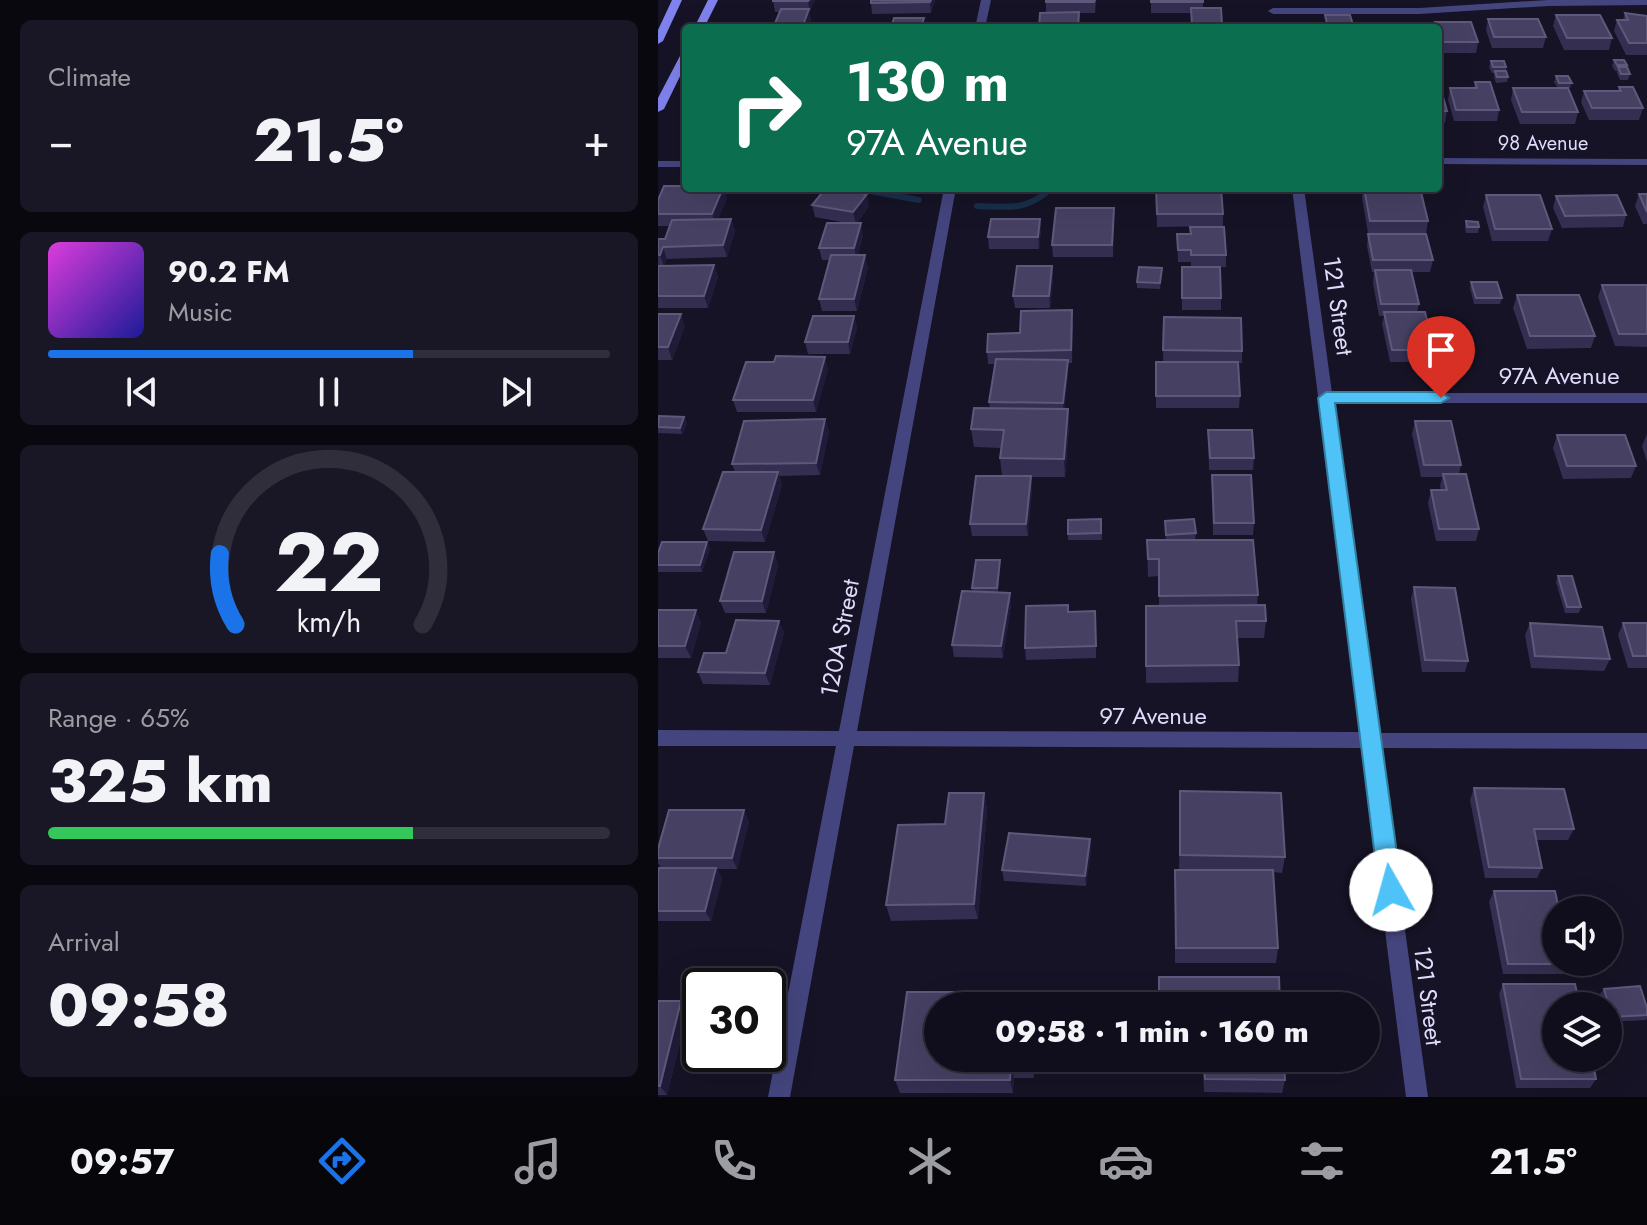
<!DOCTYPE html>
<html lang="en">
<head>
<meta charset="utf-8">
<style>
  :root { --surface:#100e1c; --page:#191725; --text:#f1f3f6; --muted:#9c9ca3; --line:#302e3b; --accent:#1a73e8 }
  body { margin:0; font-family:Jost,sans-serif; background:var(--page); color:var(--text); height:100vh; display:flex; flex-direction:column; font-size:30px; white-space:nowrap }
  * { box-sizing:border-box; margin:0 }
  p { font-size:26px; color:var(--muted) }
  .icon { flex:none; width:44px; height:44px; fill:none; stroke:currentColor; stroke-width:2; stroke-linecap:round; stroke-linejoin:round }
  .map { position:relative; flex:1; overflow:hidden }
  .panel { display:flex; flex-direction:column; gap:20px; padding:20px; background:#09080f; width:658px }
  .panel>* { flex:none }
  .guide { position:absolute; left:24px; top:24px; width:760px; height:168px; border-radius:8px; box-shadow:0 8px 32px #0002,0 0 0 2px var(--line); background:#0b6e4f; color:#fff; overflow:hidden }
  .fabs { position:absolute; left:884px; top:896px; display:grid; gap:16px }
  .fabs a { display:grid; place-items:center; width:80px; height:80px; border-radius:50%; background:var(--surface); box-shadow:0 8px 32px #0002,0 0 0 2px var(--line); font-size:40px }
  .speed { position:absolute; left:24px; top:968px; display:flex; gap:16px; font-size:40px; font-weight:700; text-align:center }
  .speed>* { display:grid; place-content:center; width:104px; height:104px; border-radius:50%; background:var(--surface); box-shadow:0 8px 32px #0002,0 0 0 2px var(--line); line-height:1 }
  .speed .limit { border:4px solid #111; border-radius:12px; background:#fff; color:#111 }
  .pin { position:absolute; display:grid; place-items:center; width:68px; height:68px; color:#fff; margin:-82px -34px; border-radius:50% 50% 50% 0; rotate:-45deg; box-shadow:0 0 8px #0007 }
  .pin .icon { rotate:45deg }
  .me { position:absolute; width:88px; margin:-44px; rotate:353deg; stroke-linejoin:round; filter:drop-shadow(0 0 6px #0008) }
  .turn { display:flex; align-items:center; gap:28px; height:168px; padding:0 32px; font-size:36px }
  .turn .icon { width:104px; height:104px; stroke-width:2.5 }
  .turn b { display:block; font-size:56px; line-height:68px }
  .big { font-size:60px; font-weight:800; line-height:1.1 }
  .panel .widget { flex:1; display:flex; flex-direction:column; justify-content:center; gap:12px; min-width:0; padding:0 28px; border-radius:12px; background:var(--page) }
  .panel .dial { align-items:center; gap:0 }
  .dial svg { height:208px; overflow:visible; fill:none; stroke:var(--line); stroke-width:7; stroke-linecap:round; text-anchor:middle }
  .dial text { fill:var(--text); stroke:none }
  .song { display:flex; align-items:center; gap:24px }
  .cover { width:96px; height:96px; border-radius:12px; background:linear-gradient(135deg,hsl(300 70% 55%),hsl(240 70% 35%)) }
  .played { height:8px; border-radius:4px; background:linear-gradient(90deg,var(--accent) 65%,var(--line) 65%) }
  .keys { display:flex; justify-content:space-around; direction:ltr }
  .heat { display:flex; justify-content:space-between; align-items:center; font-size:44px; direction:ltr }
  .charge { height:12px; border-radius:6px; background:linear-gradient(90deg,#34c759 65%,var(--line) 0) }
  .trip { position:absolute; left:266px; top:992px; width:456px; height:80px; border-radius:40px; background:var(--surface); box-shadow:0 8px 32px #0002,0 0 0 2px var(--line); font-weight:800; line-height:80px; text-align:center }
  .tab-bar { display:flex; height:128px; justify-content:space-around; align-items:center; background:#06060b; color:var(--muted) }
  .tab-bar .icon { width:56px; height:56px }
  .tab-bar .active { color:var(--accent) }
  .tab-bar b { font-size:36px; color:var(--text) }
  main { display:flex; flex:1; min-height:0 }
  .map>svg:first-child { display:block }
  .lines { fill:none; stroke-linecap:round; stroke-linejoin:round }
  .stream { stroke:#182e49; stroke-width:6 }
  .street { fill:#44457e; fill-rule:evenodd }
  .secondary { fill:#8083ed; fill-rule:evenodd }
  .wall { fill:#342e51 }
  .shaded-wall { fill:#201b38 }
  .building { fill:#464163; stroke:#5e597b; stroke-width:2 }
  .route { fill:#4fc3f7; stroke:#337fa1; stroke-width:2 }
  .labels { text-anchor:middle; stroke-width:8; stroke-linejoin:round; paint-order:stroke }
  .far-street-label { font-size:20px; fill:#dedcfa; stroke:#151325 }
  .street-label { font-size:24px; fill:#dedcfa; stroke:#151325 }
</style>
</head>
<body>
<main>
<section class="panel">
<div class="widget"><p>Climate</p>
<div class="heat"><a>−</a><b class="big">21.5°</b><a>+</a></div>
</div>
<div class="widget">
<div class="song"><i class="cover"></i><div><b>90.2 FM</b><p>Music</p></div></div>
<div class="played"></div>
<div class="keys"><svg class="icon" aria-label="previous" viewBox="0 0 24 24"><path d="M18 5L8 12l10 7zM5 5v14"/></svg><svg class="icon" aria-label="pause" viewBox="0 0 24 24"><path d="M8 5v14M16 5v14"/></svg><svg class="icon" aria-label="next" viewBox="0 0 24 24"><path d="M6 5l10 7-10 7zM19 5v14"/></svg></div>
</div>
<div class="widget dial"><svg viewBox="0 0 100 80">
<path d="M14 69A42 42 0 1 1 86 69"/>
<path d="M14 69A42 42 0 0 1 8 42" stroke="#1a73e8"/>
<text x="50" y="56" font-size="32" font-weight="700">22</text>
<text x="50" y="72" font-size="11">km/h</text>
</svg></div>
<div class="widget"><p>Range · 65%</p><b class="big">325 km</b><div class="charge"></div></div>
<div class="widget"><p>Arrival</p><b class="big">09:58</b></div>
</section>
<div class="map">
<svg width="989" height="1097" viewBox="0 0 989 1097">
  <rect width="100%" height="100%" fill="#151325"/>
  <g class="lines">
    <path class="stream" d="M195,188l66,12
      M319,206c34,1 49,5 75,-18"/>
    <path class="street" d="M323,0h10l-6,28h-10z
      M890,0h99v5l-99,1 -129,8h-146l-5,-3 5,-3h146z
      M780,158l209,1v6l-209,-1z
      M0,161h28v6h-28z
      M286,188h12l-99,543 503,1 -68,-544h12l28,205h315v10h-314l45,330h269v16l-267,-1 48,349h-22l-44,-349 -508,-2 -64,351h-22l68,-351h-178v-16l181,1z"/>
    <path class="secondary" d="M14,0h10l-19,41 -5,3v-14z
      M50,0h10l-14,28h-10z
      M28,51v13l-22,45 -6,3v-14l23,-44z"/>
  </g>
  <path class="wall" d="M157,0l-6,12 2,9 -3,7h-35l7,-16h-5l-2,-11z
    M213,0h64l-4,13 -59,1 -1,-11z
    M388,0h50l-1,13h-16v15h-40l7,-15z
    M493,0h52v8h18l1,20h-31v-15h-40z
    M967,13l22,3v39h-21l-12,-24 3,-11h6z
    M898,15l56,23 -3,12h-45l-11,-24z
    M830,19l58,18 -3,11h-51l-6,-18z
    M777,22l43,20 -2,11h-36l-2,-5v-20h-4z
    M956,60l13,5 -1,2 4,7 -2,6h-8l-3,-7v-2h-2l-3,-5z
    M833,61l15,6v4l2,6 -1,5 -11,1 -2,-6v-4h-2l-3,-6z
    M898,76l16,7 -2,5h-2l10,24 -3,12h-55l-9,-24 2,-12h45l-4,-6z
    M817,82l24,28 -2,11h-43l-6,-21 2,-12h24z
    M961,87l24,21 -4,12h-50l-8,-18 3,-11h34z
    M780,90l9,21 -2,12h-7z
    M28,188h38l3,10 -9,21h13l4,12 -8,26 -60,2 -3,6h50l4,12 -10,31h-50v-69h7l5,-13h-12v-26z
    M498,188l67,26v12l-66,1z
    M705,188h57l8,33 -2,12h-58l-6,-35z
    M981,194h8v30h-4l-8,-18z
    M828,195l66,34 -4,12h-56l-9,-34z
    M898,196l70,19 -3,12 -61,1 -9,-20z
    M154,205l57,1 -12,17 6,12 -5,20 10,12 -11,44h-35l-3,-12 11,-39h-8l-3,-12 28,-25 -32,-6z
    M456,208l-1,49h-60l-1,-12z
    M382,219l1,12 -2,18h-50l-1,-12z
    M808,221l13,6 -1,6h-12l-1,-6z
    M532,227l36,28v12h-35v-5h-13l-1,-28h13z
    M710,234l65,26 -3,12h-18l7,32 -2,8 17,38 -3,12h-41l-8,-38 2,-8h-5l-6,-33 1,-11h-2l-5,-26z
    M394,266l1,12 -3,30h-35l-2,-12z
    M524,267l39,31v12h-39z
    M504,268l-2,21 -23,-1v-6z
    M813,282l31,16 -2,6h-26l-4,-16z
    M944,285h45v62l-32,-1 -17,-49z
    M859,295l78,41 -4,12 -64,1 -14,-41z
    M0,314l27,12 -13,34h-14z
    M196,316l3,12 -7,26h-42l-3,-12z
    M506,317l78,34v12h-4l2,33 -1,12h-83v-46h7z
    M415,322l-1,41h-4v9l-4,37h4l1,18 -4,50h-34l1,11 -4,48h-56l-2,-12 32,-48 -2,-18 1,-10 -27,-1 -3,-18 19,-21 -1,-6 6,-38h-7l-1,-12 33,-19z
    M170,369l-12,43h-79l-4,-12z
    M26,417l3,6 -5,11 -24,-1v-14z
    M167,419l4,13 -9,43 -41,1 3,9 -17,57 -57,-1 -5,-12 32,-57 -3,-8z
    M757,421l46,44 -2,9 20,55 -3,12h-40l-8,-38 3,-13h10l-1,-4 2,-9h-21l-9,-43z
    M550,430l46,28 -1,12h-44z
    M989,434v28l-5,-16z
    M899,435l79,31 -5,12 -68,1 -10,-31z
    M554,475l42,48 -1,12h-40z
    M443,519l1,21h-34v-20z
    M507,521l31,12 -1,6 -15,1 78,55 -1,10 9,16 -2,17h-27l2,27 -1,17 -92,1v-77h13v-30l-11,1 -1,-37h19z
    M49,542l3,7 -8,23h-44v-19z
    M116,552l4,13 -12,48h-41l-5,-12z
    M342,566l-2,27h12l1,12 -8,53 -49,-1 -2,-12 21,-53 -1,-4z
    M900,576l23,31 -2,6h-14l-9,-31z
    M756,587l54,74 -3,11h-43l-11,-73z
    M0,610l43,12 -10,36h-33z
    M411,612l27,11v35l-70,2 -1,-12z
    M121,621l5,12 -14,52 -67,-1 -5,-12z
    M872,623l80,36 -6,12 -73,-3 -6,-33z
    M965,623h24v45h-19l-10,-33z
    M816,788l100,41 -6,11h-31l5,28 -5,10h-52l-15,-78z
    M522,791l105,66 -3,16 -9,-1 5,76 -2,15h-101v-93h4z
    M326,793l3,17 -9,109 -87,2 -5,-16 59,-81z
    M91,821l-12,48h-20l5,10 -11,42h-53v-49l3,-4 -3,-5v-14z
    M432,839l1,11 -5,36 -82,-5 -2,-11z
    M836,891l78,73 -6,10h-63l-14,-72z
    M845,984l93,95 -6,9h-74l-17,-94z
    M946,989l43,19v10l-1,2 -37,2 -1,-16h-4l-4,-12z
    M359,992l3,14 -82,52h97l-1,20h-20l-1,15h-113l-5,-13z
    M0,1001l30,10 -21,84h-9z
    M501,1058h125l1,22 -3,13 -78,-1 -1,-21h-44z"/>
  <path class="shaded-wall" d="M151,0h6l-5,12 -2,-11z
    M273,0h4l-4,13 -1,-11z
    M151,9l2,12 -3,7h-6z
    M65,188h1l3,10 -11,28 -4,-12z
    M209,194l2,12 -13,18 -3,-12z
    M73,219l4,12 -8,26 -4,-12z
    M382,219l1,12 -2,18 -1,-12z
    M203,223l2,12 -6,25 -3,-12z
    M5,247l4,12 -3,8 -4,-12z
    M207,255l3,12 -11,44 -3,-12z
    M56,265l4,12 -10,31 -4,-12z
    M394,266l1,12 -3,30 -1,-12z
    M23,314l4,12 -13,34 -4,-13z
    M196,316l3,12 -7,26 -2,-12z
    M167,357l3,12 -12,43 -3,-12z
    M410,360v12l-4,44 -1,-13z
    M410,409l1,18 -4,50 -1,-18z
    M26,417l3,6 -5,11 -2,-6z
    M167,419l4,13 -9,43 -4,-12z
    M120,472l4,13 -17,57 -4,-12z
    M373,476l1,12 -4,48 -2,-12z
    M49,542l3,7 -8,23 -2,-7z
    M116,552l4,13 -12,48 -4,-12z
    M352,593l1,12 -8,53 -2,-12z
    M38,610l5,12 -10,36 -6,-12z
    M121,621l5,12 -14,52 -5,-12z
    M326,793l3,17 -9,109 -4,-15z
    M86,810l5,11 -12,48 -5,-11z
    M432,839l1,11 -5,36 -1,-10z
    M58,868l6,11 -11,42 -6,-10z
    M23,1001l7,10 -21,84 -7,-9z
    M373,1058h4l-1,20 -3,-13z
    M353,1065l3,13 -1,15 -3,-13z"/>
  <path class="building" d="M115,0h36l-1,1h-35z
    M213,0h60l-1,2 -59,1z
    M388,0h49l-1,2h-48z
    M493,0h52v2h-52z
    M533,8h30l1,17h-30z
    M123,9h28l-7,19h-29z
    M421,12l-1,16h-39l1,-15z
    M967,13l22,3v27h-18l-12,-23h11z
    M667,15h25l3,10h6l1,3h-32z
    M898,15h44l12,23h-45z
    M236,18h30l-3,10h-30z
    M830,19h50l8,18h-52z
    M777,22h36l7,20h-36z
    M956,60h10l3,5h-10z
    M833,61h13l2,6h-13z
    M960,67h9l3,7h-9z
    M837,71h11l2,6h-11z
    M898,76h12l4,7h-13z
    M817,82h15l9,28h-43l-6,-22h27z
    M961,87h14l10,21h-51l-8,-17h37z
    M855,88h55l10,24h-56z
    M780,90h3l6,21h-9z
    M6,186h22v2h37l-11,26h-54v-14z
    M168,188l41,6 -14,18 -41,-7z
    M498,188h65l2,26h-66z
    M706,188h56l8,33h-58z
    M981,194h8v18z
    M828,195h54l12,34h-57z
    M959,195l9,20 -61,1 -9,-20z
    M398,208h58l-2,37h-60z
    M73,219l-8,26 -60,2 -3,8h-2v-16h7l7,-19z
    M333,219h49l-2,18h-50z
    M808,221l12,1 1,5h-12z
    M169,223h34l-7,25h-35z
    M532,227h34l2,28h-35v-5h-13l-1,-16h14z
    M710,234h58l7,26h-60z
    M173,255h34l-11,44h-35z
    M56,265l-10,31h-46v-30z
    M359,266h35l-3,30h-36z
    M481,267l23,1 -2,15 -23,-1z
    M524,267h38l1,31h-39z
    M717,270h36l8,34h-38z
    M813,282h26l5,16h-26z
    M944,285h45v49h-28z
    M859,295h62l16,41h-65z
    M414,310l-1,40 -84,2 1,-18 32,-1 1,-22z
    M726,312h41l9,38h-42z
    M0,314h23l-13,33h-10z
    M155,316h41l-6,26h-43z
    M506,317l77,1 1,33 -79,-1z
    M118,356l49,1 -12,43h-80l13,-38h28z
    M338,359l72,1 -5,43 -74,-1z
    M498,362h82l2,34h-84z
    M316,408l94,1 -4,50 -64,-1 4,-28 -33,-1z
    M1,416l25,1 -4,11 -22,-1z
    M167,419l-9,44 -84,1 12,-43z
    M757,421h36l10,44h-37z
    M550,430h44l2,28h-44z
    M899,435h68l11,31h-69z
    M65,472h55l-17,58 -58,-1z
    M785,474h23l13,55h-40l-8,-39h16z
    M554,475h39l3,48h-40z
    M318,476h55l-5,48h-56z
    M443,519v14l-33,1v-14z
    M536,519l2,14 -30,2 -1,-14z
    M489,540h106l5,55 -99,1v-37h-11z
    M4,542h45l-7,23h-42v-12z
    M76,552h40l-12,49h-42z
    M318,560h24l-3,28h-25z
    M900,576h14l9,31h-14z
    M756,587l41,1 13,73 -43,-1z
    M304,591l48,2 -9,53 -49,-1z
    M410,605v7l27,-1 1,35 -71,2 1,-42z
    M607,605l1,16h-30l3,44 -93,1v-60z
    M0,610h38l-11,36h-27z
    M78,620l43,1 -14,52 -67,-1 6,-19h22z
    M872,623l72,4 8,32 -75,-3z
    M965,623h24v33h-14z
    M816,788l90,1 10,40h-40l8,39 -53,-1z
    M522,791l101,2 4,64 -105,-2z
    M291,793h35l-10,111 -88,1 12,-80 47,-1z
    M11,810h75l-12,48h-74v-9z
    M351,833l81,6 -5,37 -83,-6z
    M1,868h57l-11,43h-47v-39z
    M517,870h98l5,78h-102z
    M836,891h61l4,19h-3v52h15l1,2h-64z
    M501,977h120l1,29h-121z
    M845,984h72l5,22h-24v52h36l4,21h-75z
    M982,986l7,22v7l-35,2 -8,-28z
    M249,992h110l-1,14h-78v52h93v7h-20l-1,15h-115z
    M0,1001h23l-21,85h-2z
    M546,1058h80l1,22 -80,-1z"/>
  <path class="route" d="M668,392h115l8,6 -8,5h-106l67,487 -3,8 -8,3 -8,-3 -4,-8 -61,-492z"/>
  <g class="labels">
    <g class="far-street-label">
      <text x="885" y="150">98 Avenue</text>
    </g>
    <g class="street-label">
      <text transform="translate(680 306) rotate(82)" y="8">121 Street</text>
      <text x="901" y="384">97A Avenue</text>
      <text transform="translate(182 638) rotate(-79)" y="8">120A Street</text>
      <text x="495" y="724">97 Avenue</text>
      <text transform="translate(770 996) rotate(83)" y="8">121 Street</text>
    </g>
  </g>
</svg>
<div class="fabs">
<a><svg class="icon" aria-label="sound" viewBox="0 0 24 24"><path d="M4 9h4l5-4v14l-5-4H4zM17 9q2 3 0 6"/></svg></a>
<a><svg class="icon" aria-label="layers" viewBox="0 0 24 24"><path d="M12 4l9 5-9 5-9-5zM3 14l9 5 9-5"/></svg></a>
</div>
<div class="speed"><div class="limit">30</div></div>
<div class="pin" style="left:783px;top:398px;background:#d93025"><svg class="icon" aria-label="arrive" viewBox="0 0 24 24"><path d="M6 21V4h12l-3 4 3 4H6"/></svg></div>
<svg class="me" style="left:733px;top:890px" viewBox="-20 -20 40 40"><circle r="19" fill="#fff"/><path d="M0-13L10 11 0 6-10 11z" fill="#4fc3f7"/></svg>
<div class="trip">09:58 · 1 min · 160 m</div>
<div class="guide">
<div class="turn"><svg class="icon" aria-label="right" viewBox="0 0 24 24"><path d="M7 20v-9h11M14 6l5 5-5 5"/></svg><div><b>130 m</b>97A Avenue</div></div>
</div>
</div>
</main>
<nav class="tab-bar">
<b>09:57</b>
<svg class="icon active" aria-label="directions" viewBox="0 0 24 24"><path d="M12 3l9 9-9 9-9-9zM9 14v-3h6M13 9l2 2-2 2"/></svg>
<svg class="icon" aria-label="music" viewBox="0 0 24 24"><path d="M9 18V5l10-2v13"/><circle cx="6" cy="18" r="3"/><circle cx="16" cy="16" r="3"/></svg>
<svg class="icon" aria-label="phone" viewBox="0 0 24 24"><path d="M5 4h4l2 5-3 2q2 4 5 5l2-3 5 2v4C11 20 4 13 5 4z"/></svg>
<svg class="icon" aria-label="climate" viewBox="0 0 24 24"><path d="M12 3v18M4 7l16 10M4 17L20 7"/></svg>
<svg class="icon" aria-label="car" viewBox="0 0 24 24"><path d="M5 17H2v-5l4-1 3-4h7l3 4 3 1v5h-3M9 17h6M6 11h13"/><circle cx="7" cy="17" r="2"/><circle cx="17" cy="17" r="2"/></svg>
<svg class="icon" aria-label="filters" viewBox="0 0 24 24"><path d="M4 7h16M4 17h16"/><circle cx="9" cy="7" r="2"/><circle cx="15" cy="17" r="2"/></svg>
<b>21.5°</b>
</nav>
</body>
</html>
